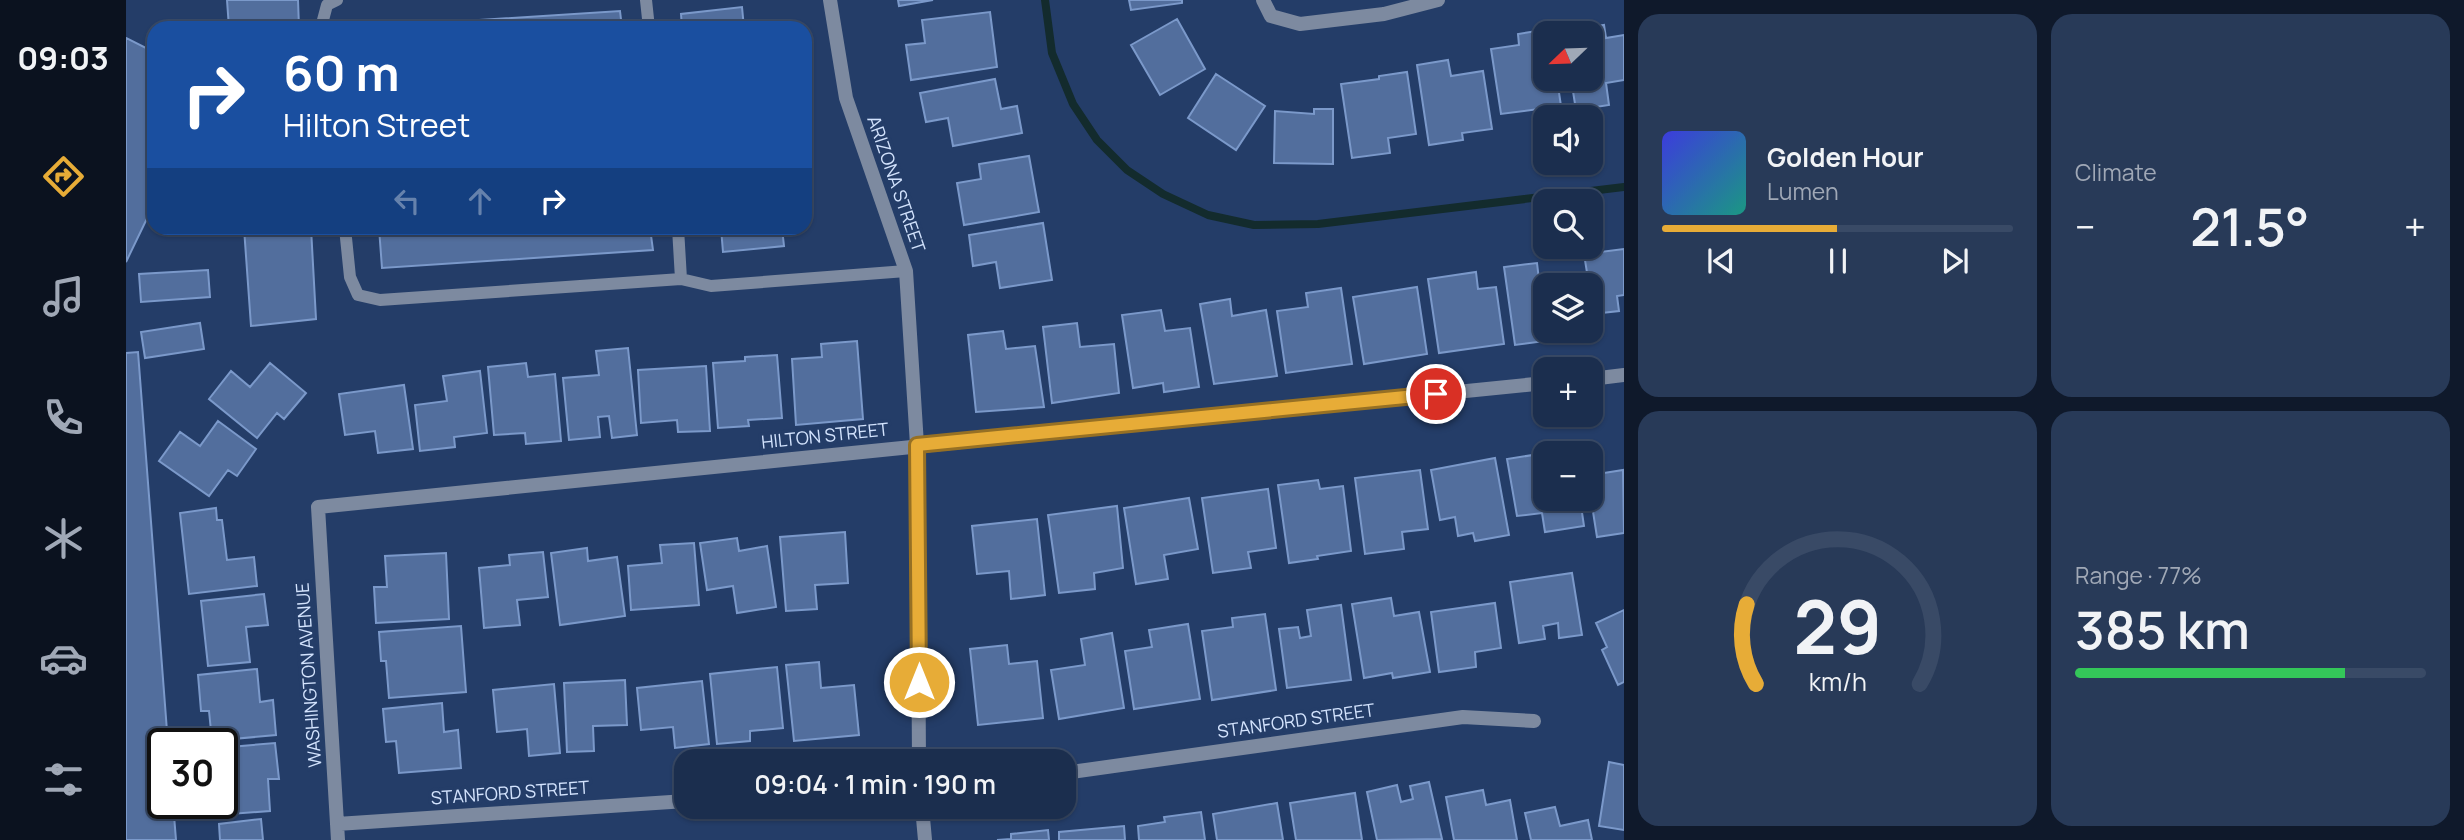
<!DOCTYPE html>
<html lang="en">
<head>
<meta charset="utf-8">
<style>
  :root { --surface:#1b2e4e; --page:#283a58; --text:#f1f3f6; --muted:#a0a8b6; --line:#394a66; --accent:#e7ac37 }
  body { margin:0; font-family:Manrope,sans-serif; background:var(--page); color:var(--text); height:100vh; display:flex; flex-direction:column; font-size:26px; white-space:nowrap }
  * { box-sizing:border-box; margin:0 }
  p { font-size:23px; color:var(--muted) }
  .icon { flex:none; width:38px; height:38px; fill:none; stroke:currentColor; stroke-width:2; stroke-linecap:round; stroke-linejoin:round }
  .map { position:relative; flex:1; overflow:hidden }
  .drawer { display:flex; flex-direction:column; gap:14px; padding:14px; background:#0f192b; width:840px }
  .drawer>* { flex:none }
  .banner { position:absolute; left:21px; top:21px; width:665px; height:214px; border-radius:21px; box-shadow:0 2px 5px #0004,0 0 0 2px var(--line); background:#1a4fa0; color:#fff; overflow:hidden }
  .needle { width:46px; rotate:247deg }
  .tools { position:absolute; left:1407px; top:21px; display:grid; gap:14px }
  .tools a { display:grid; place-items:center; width:70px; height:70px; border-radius:14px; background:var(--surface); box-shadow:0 2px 5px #0004,0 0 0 2px var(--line); font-size:35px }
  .speed { position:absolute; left:21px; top:728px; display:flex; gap:14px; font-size:35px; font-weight:700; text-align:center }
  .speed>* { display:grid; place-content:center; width:91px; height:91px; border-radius:50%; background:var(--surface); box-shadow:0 2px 5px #0004,0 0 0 2px var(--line); line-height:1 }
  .speed .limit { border:4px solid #111; border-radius:10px; background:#fff; color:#111 }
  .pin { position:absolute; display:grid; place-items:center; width:60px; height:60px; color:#fff; margin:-30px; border:4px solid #fff; border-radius:50%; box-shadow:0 2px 7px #0007 }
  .me { position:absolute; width:77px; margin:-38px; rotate:0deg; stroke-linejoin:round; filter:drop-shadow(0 0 5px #0008) }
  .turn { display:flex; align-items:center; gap:24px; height:147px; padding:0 21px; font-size:32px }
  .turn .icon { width:91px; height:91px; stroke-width:2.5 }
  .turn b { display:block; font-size:49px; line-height:60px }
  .lanes { display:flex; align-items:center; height:66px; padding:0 21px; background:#0003; justify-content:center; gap:35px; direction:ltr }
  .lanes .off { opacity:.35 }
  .big { font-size:52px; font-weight:600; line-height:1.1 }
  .drawer .widget { flex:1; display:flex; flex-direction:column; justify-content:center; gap:10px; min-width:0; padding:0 24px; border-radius:21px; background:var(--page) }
  .drawer .dial { align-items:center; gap:0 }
  .dial svg { height:182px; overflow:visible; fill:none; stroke:var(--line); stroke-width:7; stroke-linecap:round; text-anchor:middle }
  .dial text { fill:var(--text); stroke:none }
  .song { display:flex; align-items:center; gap:21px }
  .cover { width:84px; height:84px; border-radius:10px; background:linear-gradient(135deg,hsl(240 70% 55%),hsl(170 70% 35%)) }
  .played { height:7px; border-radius:4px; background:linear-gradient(90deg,var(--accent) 50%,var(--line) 50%) }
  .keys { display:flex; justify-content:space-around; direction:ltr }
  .heat { display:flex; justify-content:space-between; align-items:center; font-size:38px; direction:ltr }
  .charge { height:10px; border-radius:5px; background:linear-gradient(90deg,#34c759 77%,var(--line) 0) }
  .drawer .tiles { flex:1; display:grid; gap:14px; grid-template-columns:repeat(2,1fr) }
  .trip { position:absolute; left:548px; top:749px; width:402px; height:70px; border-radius:21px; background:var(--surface); box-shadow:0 2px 5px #0004,0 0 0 2px var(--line); font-weight:600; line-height:70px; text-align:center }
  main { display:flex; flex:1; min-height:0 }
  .dock { display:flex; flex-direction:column; width:126px; justify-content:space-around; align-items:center; background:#0b121f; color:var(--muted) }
  .dock .icon { width:49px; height:49px }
  .dock .current { color:var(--accent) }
  .dock b { font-size:32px; color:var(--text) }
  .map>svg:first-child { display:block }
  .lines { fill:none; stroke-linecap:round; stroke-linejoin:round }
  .stream { stroke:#132b2d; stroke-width:8 }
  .building { fill:#526e9d; stroke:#7b99ca; stroke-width:2 }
  .lane { stroke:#7d8aa0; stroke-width:12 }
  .street { stroke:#7d8aa0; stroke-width:14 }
  .route-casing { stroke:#967024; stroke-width:18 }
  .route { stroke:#e7ac37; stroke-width:12 }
  .labels { text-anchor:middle; stroke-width:7; stroke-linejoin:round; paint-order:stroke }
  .street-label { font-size:18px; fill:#d3e3fd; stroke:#243d68 }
</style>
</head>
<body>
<main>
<nav class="dock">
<b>09:03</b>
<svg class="icon current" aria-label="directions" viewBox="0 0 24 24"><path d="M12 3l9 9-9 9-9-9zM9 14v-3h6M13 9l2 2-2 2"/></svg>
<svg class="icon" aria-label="music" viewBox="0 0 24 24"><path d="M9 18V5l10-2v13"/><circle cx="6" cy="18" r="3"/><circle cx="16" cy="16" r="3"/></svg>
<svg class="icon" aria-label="phone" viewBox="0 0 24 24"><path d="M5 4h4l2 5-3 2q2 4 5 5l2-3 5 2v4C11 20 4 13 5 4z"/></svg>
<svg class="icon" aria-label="climate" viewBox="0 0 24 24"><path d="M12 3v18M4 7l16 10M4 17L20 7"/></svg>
<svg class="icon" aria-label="car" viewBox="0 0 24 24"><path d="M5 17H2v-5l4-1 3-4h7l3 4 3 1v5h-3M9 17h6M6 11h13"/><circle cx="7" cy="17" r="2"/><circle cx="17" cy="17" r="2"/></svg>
<svg class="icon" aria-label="filters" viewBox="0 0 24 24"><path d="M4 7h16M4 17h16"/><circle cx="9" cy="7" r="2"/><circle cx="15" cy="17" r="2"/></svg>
</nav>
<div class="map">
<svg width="1498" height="840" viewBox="0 0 1498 840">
  <rect width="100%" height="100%" fill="#243d68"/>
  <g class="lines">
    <path class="stream" d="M919,0l7,53 21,51 24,36 30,30 36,24 45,21 46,10 64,-1 306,-37"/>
  </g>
  <path class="building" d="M101,0h71l1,28h-70z
    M772,0h35l-34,6z
    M1003,0h53v3l-51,7z
    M616,7l2,21h-62l-1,-14z
    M494,11l2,17h-267z
    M864,12l7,55 -86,13 -5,-35 19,-2 -3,-23z
    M1051,19l28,50 -45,26 -29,-50z
    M1478,25l2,13 18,-3v45l-18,3 3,22 -33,5 -5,-31h20v-46h-27v-2z
    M1424,29l1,4h-6v46h12l4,27 -60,8 -10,-65 28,-4 -1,-11z
    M0,38l28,14 -4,12 4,2v138l-28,58z
    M1322,60l3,16 32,-5 9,58 -30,4 1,7 -34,5 -12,-80z
    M1281,72l9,62 -28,4 2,15 -38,5 -11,-74 38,-5v-3z
    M1090,74l49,32 -29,44 -48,-32z
    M869,79l6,30 16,-3 5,27 -69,13 -5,-28 -22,4 -6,-29z
    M1188,109h19v55l-59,-1 1,-52 39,3z
    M903,156l10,56 -75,13 -7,-42 24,-4 -2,-15z
    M917,223l9,57 -52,8 -4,-26 -23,4 -4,-31z
    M118,228h67l5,91 -65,7z
    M253,228h271l3,22 -271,18z
    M595,228h61l2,18 -61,6z
    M1498,249v46l-7,1 2,15 -26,3 -2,-29h-2l-5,-31z
    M1411,263l3,25 5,-1v44h30l-23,3 1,6 -38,5 -11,-78z
    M82,270l2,27 -69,5 -2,-28z
    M1350,272l2,17 18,-2 8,57 -65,9 -11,-74z
    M1291,287l10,67 -63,10 -11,-67z
    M1215,288l11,76 -66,9 -9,-62 31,-4 -2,-14z
    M1104,299l2,17 34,-6 11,66 -63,8 -14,-80z
    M1035,310l4,21 25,-3 9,59 -35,5 -1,-9 -30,5 -11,-73z
    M74,323l4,26 -59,9 -4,-26z
    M951,323l3,24 34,-3 5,49 -67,10 -9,-76z
    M877,331l3,18 29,-3 9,61 -68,5 -8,-77z
    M731,341l6,78 -67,6 -4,-66 30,-2 -1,-13z
    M502,348l9,87 -25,3 -3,-22 -11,1 2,20 -31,3 -6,-62 36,-3 -3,-24z
    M12,352l30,392h-5v59h10l3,37h-50v-487z
    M651,355l5,63 -34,2 1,6 -31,2 -5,-65 32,-2v-4z
    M144,363l36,30 -22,26 -7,-6 -20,25 -48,-39 22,-28 19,16z
    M400,363l2,14 27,-3 6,67 -35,3 -1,-11 -31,2 -6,-68z
    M580,366l4,65 -32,1 -1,-12 -36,3 -3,-53z
    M354,371l7,62 -33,4 1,10 -35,4 -5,-46 32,-4 -4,-25z
    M278,385l9,64 -35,4 -3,-22 -30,4 -6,-41z
    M92,421l38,28 -19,27 -9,-6 -19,26 -50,-35 21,-29 20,14z
    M1446,449l1,4h-28v46h35l4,27 -39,6 -3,-19 -25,3 -10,-57z
    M1369,458l14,77 -34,6 -2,-8 -15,3 -3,-19 -15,3 -9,-50z
    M1294,470l8,59 -26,3 2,17 -39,5 -10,-76z
    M1497,470l1,63 -27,4 -6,-38v-24z
    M1192,480l2,9 23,-3 8,65 -34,5 1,3 -29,4 -11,-78z
    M1142,489l8,59 -28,4 3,16 -38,5 -11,-75z
    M1063,498l9,51 -34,6 4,24 -32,5 -12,-76z
    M991,506l6,62 -29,5 1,16 -36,4 -11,-78z
    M90,508l1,12h5l5,40 27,-3 3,29 -68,8 -9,-81z
    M911,519l8,76 -34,4 -2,-28 -32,3 -5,-48z
    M719,532l3,51 -33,2 2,24 -31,2 -6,-74z
    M611,538l2,13 28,-5 9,61 -39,6 -4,-27 -26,4 -7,-47z
    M568,543l5,62 -68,5 -3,-44 34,-3 -2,-18z
    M461,548l1,13 29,-4 8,59 -65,9 -9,-72z
    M417,552l5,45 -31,3 3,25 -36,3 -5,-60 31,-3 -1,-10z
    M320,553l3,66 -73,4 -2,-36h13l-2,-31z
    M1446,573l10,62 -23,3 -1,-15 -15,3 2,13 -26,4 -9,-61z
    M138,594l4,31 -22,2 4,35 -42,4 -7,-65z
    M1265,598l3,18 25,-4 11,60 -37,6 -1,-5 -28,5 -12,-74z
    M1369,603l6,45 -26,4 1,15 -37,5 -8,-60z
    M1215,605l10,75 -64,8 -8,-59 19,-2 2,11 11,-2 -4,-26z
    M1498,610v72l-6,3 -16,-35 5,-3 -11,-24z
    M1139,614l11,76 -64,10 -10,-69 31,-4 -1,-9z
    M1062,624l12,75 -66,10 -9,-58 27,-4 -3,-17z
    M335,626l5,66 -77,6 -3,-37h-5l-2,-29z
    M986,633l12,75 -65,11 -8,-49 34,-5 -4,-26z
    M881,645l2,19 28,-3 6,57 -65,7 -8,-76z
    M693,662l2,26 33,-3 5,50 -65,6 -8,-76z
    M651,667l6,61 -33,3v10l-33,3 -7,-70z
    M131,669l3,33 13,-2 3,35 -64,6 -3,-30h-8l-3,-36z
    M499,680l2,45 -34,1 1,25 -27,1 -3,-69z
    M576,681l7,63 -34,4 -2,-21 -32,3 -4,-42z
    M428,684l6,69 -31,3 -2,-27 -30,3 -4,-42z
    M316,703l2,29 14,-2 3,38 -62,5 -3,-32 -10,1 -3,-33z
    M149,743l4,36h-11l2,32 -66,5 -1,-13h19v-41h9l-1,-15z
    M1483,762l15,3v65l-25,-4z
    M1303,782l13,57 -65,1 -10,-48 30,-7 4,17 12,-3 -3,-13z
    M1357,790l3,15 24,-5 7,40h-63l-8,-43z
    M1229,793l7,47h-66l-6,-37z
    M1151,803l6,37h-66l-4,-26z
    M1429,807l5,19 28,-6 4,20h-61l-6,-27z
    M1075,812l4,28h-66l-1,-14 27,-4 -1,-5z
    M135,819l2,21h-43l-1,-16z
    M998,826l1,14h-66v-8z
    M922,830l1,10h-52l14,-1v-5z"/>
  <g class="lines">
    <path class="lane" d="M520,0l3,28
      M198,28l-1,-8 4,-15 10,-5
      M219,228l5,49 8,18 22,5 301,-21 30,7 195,-15
      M552,228l3,51"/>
    <path class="street" d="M704,0l16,98 60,173 11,174 2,316
      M1137,0l8,16 29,8 84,-10 54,-14
      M1465,379l33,-4
      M938,773l399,-56 71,4
      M796,807l3,33
      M211,824l349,-23
      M212,840l-20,-333 1227,-124"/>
  </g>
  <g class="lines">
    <defs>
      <path id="route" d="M793,682l-2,-237 519,-51"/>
    </defs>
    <use href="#route" class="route-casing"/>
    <use href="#route" class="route"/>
  </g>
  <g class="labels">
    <g class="street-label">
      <text transform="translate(770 184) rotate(71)" y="6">ARIZONA STREET</text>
      <text transform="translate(699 436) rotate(-6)" y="6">HILTON STREET</text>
      <text transform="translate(183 675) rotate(-94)" y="6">WASHINGTON AVENUE</text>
      <text transform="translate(1170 721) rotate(-8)" y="6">STANFORD STREET</text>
      <text transform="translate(384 793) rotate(-4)" y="6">STANFORD STREET</text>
    </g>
  </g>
</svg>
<div class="tools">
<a><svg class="needle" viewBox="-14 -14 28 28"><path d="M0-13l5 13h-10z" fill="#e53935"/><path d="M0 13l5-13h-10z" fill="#a0a8b6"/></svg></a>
<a><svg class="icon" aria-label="sound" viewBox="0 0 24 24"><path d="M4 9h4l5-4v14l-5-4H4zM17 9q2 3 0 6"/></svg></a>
<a><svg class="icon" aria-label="search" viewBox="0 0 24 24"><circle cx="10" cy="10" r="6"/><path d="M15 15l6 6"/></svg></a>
<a><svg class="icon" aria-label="layers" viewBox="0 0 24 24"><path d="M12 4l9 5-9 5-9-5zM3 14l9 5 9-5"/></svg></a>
<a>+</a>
<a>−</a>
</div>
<div class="speed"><div class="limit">30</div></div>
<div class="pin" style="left:1310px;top:394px;background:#d93025"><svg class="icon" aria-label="arrive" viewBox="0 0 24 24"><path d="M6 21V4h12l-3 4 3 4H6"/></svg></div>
<svg class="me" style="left:793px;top:682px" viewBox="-20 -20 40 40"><circle r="17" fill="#e7ac37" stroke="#fff" stroke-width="3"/><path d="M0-11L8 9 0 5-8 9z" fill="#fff"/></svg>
<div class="trip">09:04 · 1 min · 190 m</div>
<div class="banner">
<div class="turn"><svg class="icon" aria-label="right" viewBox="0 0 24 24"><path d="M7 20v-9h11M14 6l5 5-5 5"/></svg><div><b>60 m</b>Hilton Street</div></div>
<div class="lanes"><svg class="icon off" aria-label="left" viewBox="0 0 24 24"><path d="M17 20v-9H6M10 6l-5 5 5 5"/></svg><svg class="icon off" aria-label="ahead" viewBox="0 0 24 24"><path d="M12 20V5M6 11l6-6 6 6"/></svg><svg class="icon" aria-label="right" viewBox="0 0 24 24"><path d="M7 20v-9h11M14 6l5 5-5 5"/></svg></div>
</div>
</div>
<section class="drawer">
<div class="tiles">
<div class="widget">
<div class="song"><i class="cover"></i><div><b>Golden Hour</b><p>Lumen</p></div></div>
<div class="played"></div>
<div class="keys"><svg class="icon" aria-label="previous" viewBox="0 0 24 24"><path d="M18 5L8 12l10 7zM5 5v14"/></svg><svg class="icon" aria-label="pause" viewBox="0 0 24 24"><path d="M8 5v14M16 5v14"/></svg><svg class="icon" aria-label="next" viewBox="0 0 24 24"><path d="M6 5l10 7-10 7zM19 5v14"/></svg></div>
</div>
<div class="widget"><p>Climate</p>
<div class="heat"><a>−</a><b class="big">21.5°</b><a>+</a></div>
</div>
<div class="widget dial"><svg viewBox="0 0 100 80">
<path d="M14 69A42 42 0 1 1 86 69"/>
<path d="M14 69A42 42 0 0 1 10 34" stroke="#e7ac37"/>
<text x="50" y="56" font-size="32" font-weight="700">29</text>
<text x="50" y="72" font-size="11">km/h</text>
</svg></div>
<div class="widget"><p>Range · 77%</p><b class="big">385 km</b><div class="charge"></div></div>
</div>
</section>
</main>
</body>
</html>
